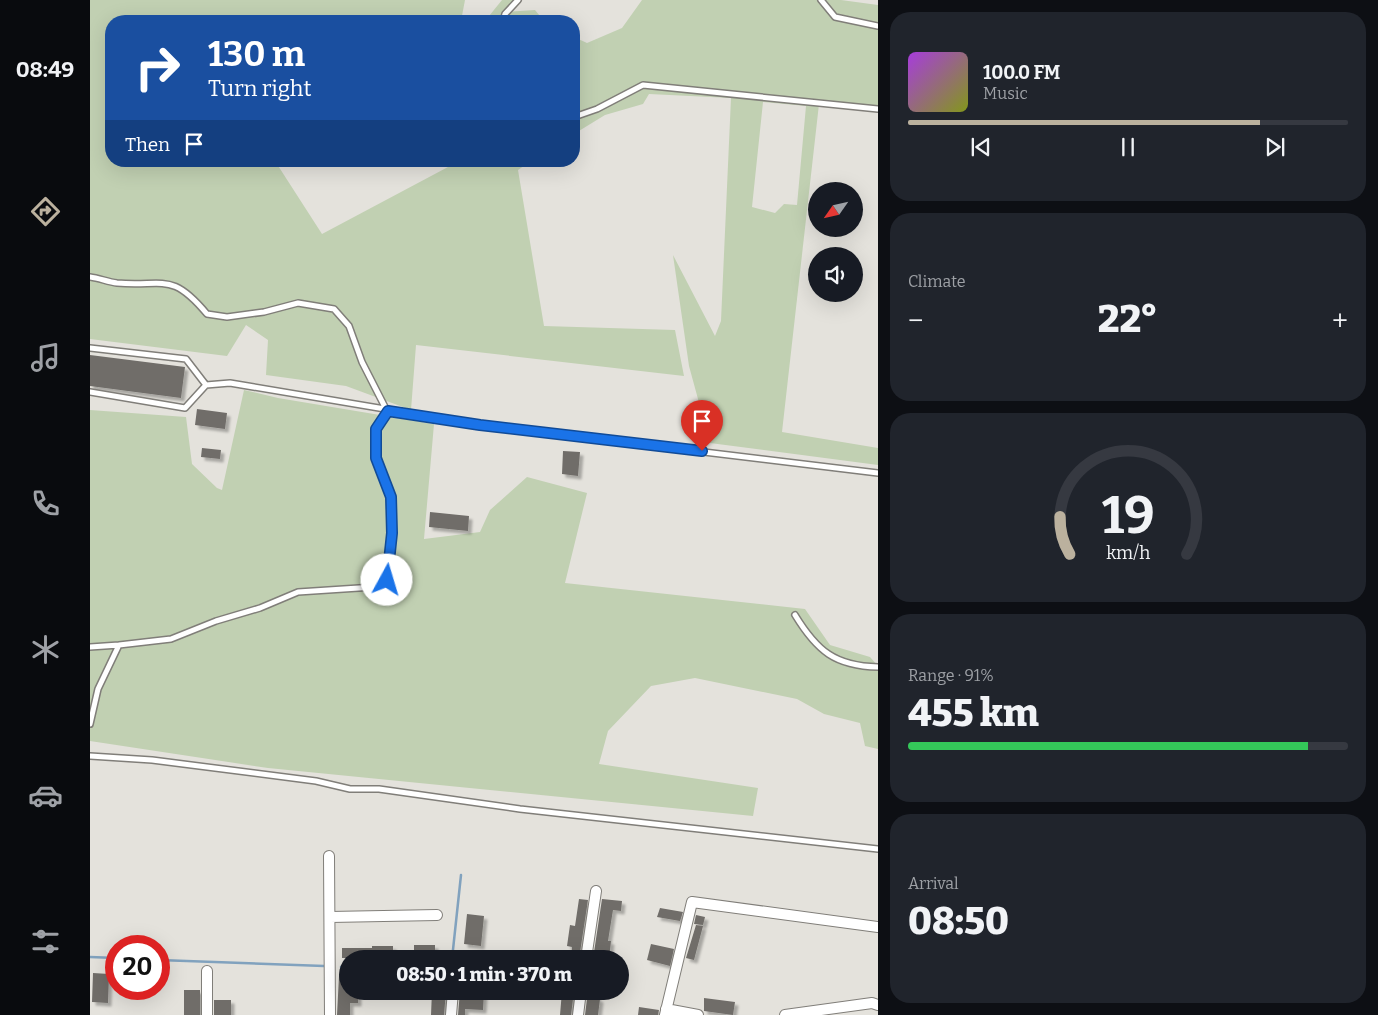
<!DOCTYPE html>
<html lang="en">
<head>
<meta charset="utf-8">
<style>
  :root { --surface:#171b24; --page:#20242c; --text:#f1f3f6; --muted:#9ea1a6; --line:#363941; --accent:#bbb19e }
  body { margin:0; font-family:Bitter,serif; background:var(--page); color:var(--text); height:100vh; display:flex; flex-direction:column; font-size:19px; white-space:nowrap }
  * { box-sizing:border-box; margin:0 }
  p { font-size:16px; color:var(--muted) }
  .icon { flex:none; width:28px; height:28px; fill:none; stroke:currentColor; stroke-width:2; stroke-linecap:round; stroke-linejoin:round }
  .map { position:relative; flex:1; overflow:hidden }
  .panel { display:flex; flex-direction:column; gap:12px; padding:12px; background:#0d0f14; width:500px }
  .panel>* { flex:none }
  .banner { position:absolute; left:15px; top:15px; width:475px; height:152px; border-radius:20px; box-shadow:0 5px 20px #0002; background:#1a4fa0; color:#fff; overflow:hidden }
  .needle { width:32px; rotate:236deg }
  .controls { position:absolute; left:718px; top:182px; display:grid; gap:10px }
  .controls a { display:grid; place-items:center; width:55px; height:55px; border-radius:50%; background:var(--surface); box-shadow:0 5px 20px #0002; font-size:25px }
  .speed { position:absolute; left:15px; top:935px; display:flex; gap:10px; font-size:25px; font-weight:700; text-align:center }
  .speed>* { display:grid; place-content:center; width:65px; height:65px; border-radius:50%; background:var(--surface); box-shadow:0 5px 20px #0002; line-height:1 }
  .speed .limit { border:8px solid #d22; background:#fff; color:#111 }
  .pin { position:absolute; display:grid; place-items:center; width:42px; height:42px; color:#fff; margin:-51px -21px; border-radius:50% 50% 50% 0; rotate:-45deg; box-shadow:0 0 5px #0007 }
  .pin .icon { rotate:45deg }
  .me { position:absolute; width:55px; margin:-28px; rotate:6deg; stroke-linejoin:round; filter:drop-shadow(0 0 4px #0008) }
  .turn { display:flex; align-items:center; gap:18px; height:105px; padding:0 20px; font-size:22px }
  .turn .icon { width:65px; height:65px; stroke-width:2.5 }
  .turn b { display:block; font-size:35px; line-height:42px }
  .then { display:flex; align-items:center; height:48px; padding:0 20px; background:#0003; gap:10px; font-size:19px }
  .big { font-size:38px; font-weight:800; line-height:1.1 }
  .panel .widget { flex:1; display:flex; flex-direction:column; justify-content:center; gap:8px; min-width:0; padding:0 18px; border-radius:20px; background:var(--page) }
  .panel .dial { align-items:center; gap:0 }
  .dial svg { height:130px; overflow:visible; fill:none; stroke:var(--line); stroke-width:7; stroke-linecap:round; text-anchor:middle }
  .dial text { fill:var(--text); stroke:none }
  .song { display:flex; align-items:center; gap:15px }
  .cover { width:60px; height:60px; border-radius:8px; background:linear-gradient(135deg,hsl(280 70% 55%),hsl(70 70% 35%)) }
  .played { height:5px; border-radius:2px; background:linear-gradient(90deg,var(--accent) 80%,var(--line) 80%) }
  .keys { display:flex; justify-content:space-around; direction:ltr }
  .heat { display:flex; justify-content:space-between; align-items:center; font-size:28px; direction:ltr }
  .charge { height:8px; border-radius:4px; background:linear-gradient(90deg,#34c759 91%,var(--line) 0) }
  .trip { position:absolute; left:249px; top:950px; width:290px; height:50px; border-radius:25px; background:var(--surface); box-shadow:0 5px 20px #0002; font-weight:800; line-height:50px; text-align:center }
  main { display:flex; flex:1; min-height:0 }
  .dock { display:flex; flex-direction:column; width:90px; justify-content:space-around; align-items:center; background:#090b0e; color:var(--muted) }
  .dock .icon { width:35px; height:35px }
  .dock .active { color:var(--accent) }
  .dock b { font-size:22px; color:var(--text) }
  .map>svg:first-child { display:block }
  .green { fill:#c1d0b2; fill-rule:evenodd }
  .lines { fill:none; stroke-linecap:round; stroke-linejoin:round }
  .stream { stroke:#81a2be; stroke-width:2.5 }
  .building { fill:#706d69; filter:url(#shadow) }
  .lane-casing { stroke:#807e79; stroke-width:8 }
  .street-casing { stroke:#807e79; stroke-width:12 }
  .lane { stroke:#fff; stroke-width:5 }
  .street { stroke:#fff; stroke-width:10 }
  .route-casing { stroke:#114b97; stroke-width:12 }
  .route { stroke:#1a73e8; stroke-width:9 }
</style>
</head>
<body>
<main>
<nav class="dock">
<b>08:49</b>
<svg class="icon active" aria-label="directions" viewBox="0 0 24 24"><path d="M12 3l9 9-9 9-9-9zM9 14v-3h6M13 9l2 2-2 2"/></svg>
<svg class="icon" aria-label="music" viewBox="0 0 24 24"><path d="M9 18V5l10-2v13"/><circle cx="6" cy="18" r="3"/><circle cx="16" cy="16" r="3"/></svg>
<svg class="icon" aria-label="phone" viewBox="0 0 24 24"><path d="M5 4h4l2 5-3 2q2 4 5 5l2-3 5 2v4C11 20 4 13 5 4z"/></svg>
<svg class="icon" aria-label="climate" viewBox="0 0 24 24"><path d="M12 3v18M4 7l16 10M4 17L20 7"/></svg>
<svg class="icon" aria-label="car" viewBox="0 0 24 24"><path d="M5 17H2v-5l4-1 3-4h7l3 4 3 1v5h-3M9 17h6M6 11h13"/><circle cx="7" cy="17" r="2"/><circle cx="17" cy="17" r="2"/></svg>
<svg class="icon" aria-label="filters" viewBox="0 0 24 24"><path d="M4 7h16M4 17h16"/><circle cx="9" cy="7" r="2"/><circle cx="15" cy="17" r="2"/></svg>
</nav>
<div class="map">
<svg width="788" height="1015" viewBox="0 0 788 1015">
  <defs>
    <filter id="shadow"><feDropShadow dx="3.5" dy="3.5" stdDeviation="1" flood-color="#0004"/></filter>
  </defs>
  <rect width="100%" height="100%" fill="#e4e2dc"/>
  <path class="green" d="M0,0h375l-4,21h-350v140h164l47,73 126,-67 5,-6h78l-13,9 26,156 131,4 9,46 -268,-31 -5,65 -65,-24 -80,-11 2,-35 -22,-15 -19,31 -137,-17z
    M412,0h12l-11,12 32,-2 9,11h-59z
    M552,0h199l37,5v106l-59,-7 -37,328 96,16v17l-168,-22 -21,-77 -16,-111 42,81 6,-15 10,-223 -82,-4 -6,10 -38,11 -31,19v-97l13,6 35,-15zM673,102l43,4 -9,99 -13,-1 -9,9 -23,-6z
    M154,390l34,8 156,26 -10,115 56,-7 10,-22 37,-33 60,16 -22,90 240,26 25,36 40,12 8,9v83l-13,-3 -5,-23 -36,-9 -27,-15 -102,-21 -44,8 -43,45 -9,33 159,24 -5,28 -485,-48 -178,-27v-331l96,7 6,47 25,24 5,2z"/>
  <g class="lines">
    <path class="stream" d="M0,957l26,1
      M362,959l9,-84
      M69,960l165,6
      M251,967h7"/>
  </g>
  <path class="building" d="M0,355l95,12 -4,31 -91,-12z
    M107,409l30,4 -2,16 -30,-4z
    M112,448l19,2 -1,9 -19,-2z
    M473,451l17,1 -2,24 -16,-2z
    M340,512l39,4 -1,15 -39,-4z
    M489,899l9,1 -9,59h-8l1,-12 -5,-1 3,-21 5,1z
    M512,899l20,2 -1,10 -8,-1 -5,31h3l-2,18h-16z
    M570,908l23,4 -3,9 -23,-4z
    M377,914l17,2 -3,30 -17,-2z
    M606,915l9,2 -2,8 -9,-1z
    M606,925l7,1 -9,34 -8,-2z
    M561,944l23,5 -4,17 -23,-6z
    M324,945h21v12h-21z
    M282,946h21v12h-51v-10h30z
    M3,973l16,1 -1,29 -16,-1z
    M249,976l9,1v14h10v12h-8v12h-13z
    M94,990h16v25h-16z
    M342,991h14l-2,24h-13z
    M370,991h24l-1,19 -18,-1v6h-7z
    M472,991h12l-3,24h-11z
    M498,991h10l-1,7 3,1 -2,16h-13z
    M614,998l31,4 -2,13 -29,-4z
    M124,1000h17v15h-17z
    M549,1007l20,3 -1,5h-20z"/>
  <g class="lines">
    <defs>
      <path id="lane" d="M731,0l14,17 43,9
        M413,21l2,-7 13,-14
        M484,117l23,-8 46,-24 235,24
        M0,277c9,1 18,5 27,6 47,4 54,-12 90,31l20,3 37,-5 34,-9 36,6 15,17 13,36 25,49
        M0,348l96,11 20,26 -21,23 -95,-16
        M116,385l24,-2 250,42 398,48
        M705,615c22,36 40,51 83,52
        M0,647l29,-2
        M0,724l8,-35 21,-44 52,-6 45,-18 44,-13 38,-16 76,-5 13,-7 5,-47 -1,-36 -15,-39 1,-29 10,-18
        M0,756l62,4 164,21 34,8h29l141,20 358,40"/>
      <path id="street" d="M239,856l1,159
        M240,917l107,-2
        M496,959l10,-68
        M576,1009l32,6
        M117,1015v-44
        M361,1015l2,-24
        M488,1015l3,-24
        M575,1015l27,-113 186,25
        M695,1015l87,-12 6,2"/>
    </defs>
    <use href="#lane" class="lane-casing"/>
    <use href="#street" class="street-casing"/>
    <use href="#lane" class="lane"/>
    <use href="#street" class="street"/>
  </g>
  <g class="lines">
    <defs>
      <path id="route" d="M297,580l5,-47 -1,-36 -15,-39v-29l12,-18 92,14 222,26"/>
    </defs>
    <use href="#route" class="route-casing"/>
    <use href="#route" class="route"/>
  </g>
</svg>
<div class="controls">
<a><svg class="needle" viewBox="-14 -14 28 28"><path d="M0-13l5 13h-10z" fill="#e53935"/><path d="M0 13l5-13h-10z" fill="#9ea1a6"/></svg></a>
<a><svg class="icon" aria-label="sound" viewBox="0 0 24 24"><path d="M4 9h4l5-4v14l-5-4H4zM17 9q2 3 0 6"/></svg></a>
</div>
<div class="speed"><div class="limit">20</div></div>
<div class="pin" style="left:612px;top:451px;background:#d93025"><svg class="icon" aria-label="arrive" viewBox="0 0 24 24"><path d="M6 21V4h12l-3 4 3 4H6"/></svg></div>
<svg class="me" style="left:297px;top:580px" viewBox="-20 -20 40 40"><circle r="19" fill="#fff"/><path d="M0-13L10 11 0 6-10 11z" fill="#1a73e8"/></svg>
<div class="trip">08:50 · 1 min · 370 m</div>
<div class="banner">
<div class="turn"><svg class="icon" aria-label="right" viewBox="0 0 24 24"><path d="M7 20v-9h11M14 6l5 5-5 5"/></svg><div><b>130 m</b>Turn right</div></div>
<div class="then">Then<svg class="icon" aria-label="arrive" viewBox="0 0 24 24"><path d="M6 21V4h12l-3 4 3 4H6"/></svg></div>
</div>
</div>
<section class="panel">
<div class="widget">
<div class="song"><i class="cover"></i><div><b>100.0 FM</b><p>Music</p></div></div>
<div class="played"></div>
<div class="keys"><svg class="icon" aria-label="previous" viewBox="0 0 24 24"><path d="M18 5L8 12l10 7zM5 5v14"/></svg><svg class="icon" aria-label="pause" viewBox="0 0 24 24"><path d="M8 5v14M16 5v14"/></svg><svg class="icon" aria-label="next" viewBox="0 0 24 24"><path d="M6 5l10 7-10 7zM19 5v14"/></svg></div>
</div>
<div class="widget"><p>Climate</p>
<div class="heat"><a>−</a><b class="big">22°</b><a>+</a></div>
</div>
<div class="widget dial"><svg viewBox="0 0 100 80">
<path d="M14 69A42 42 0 1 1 86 69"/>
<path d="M14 69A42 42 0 0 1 8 46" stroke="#bbb19e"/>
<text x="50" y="56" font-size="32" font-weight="700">19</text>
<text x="50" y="72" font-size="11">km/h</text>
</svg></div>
<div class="widget"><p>Range · 91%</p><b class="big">455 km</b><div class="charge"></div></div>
<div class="widget"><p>Arrival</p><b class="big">08:50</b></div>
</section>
</main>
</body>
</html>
